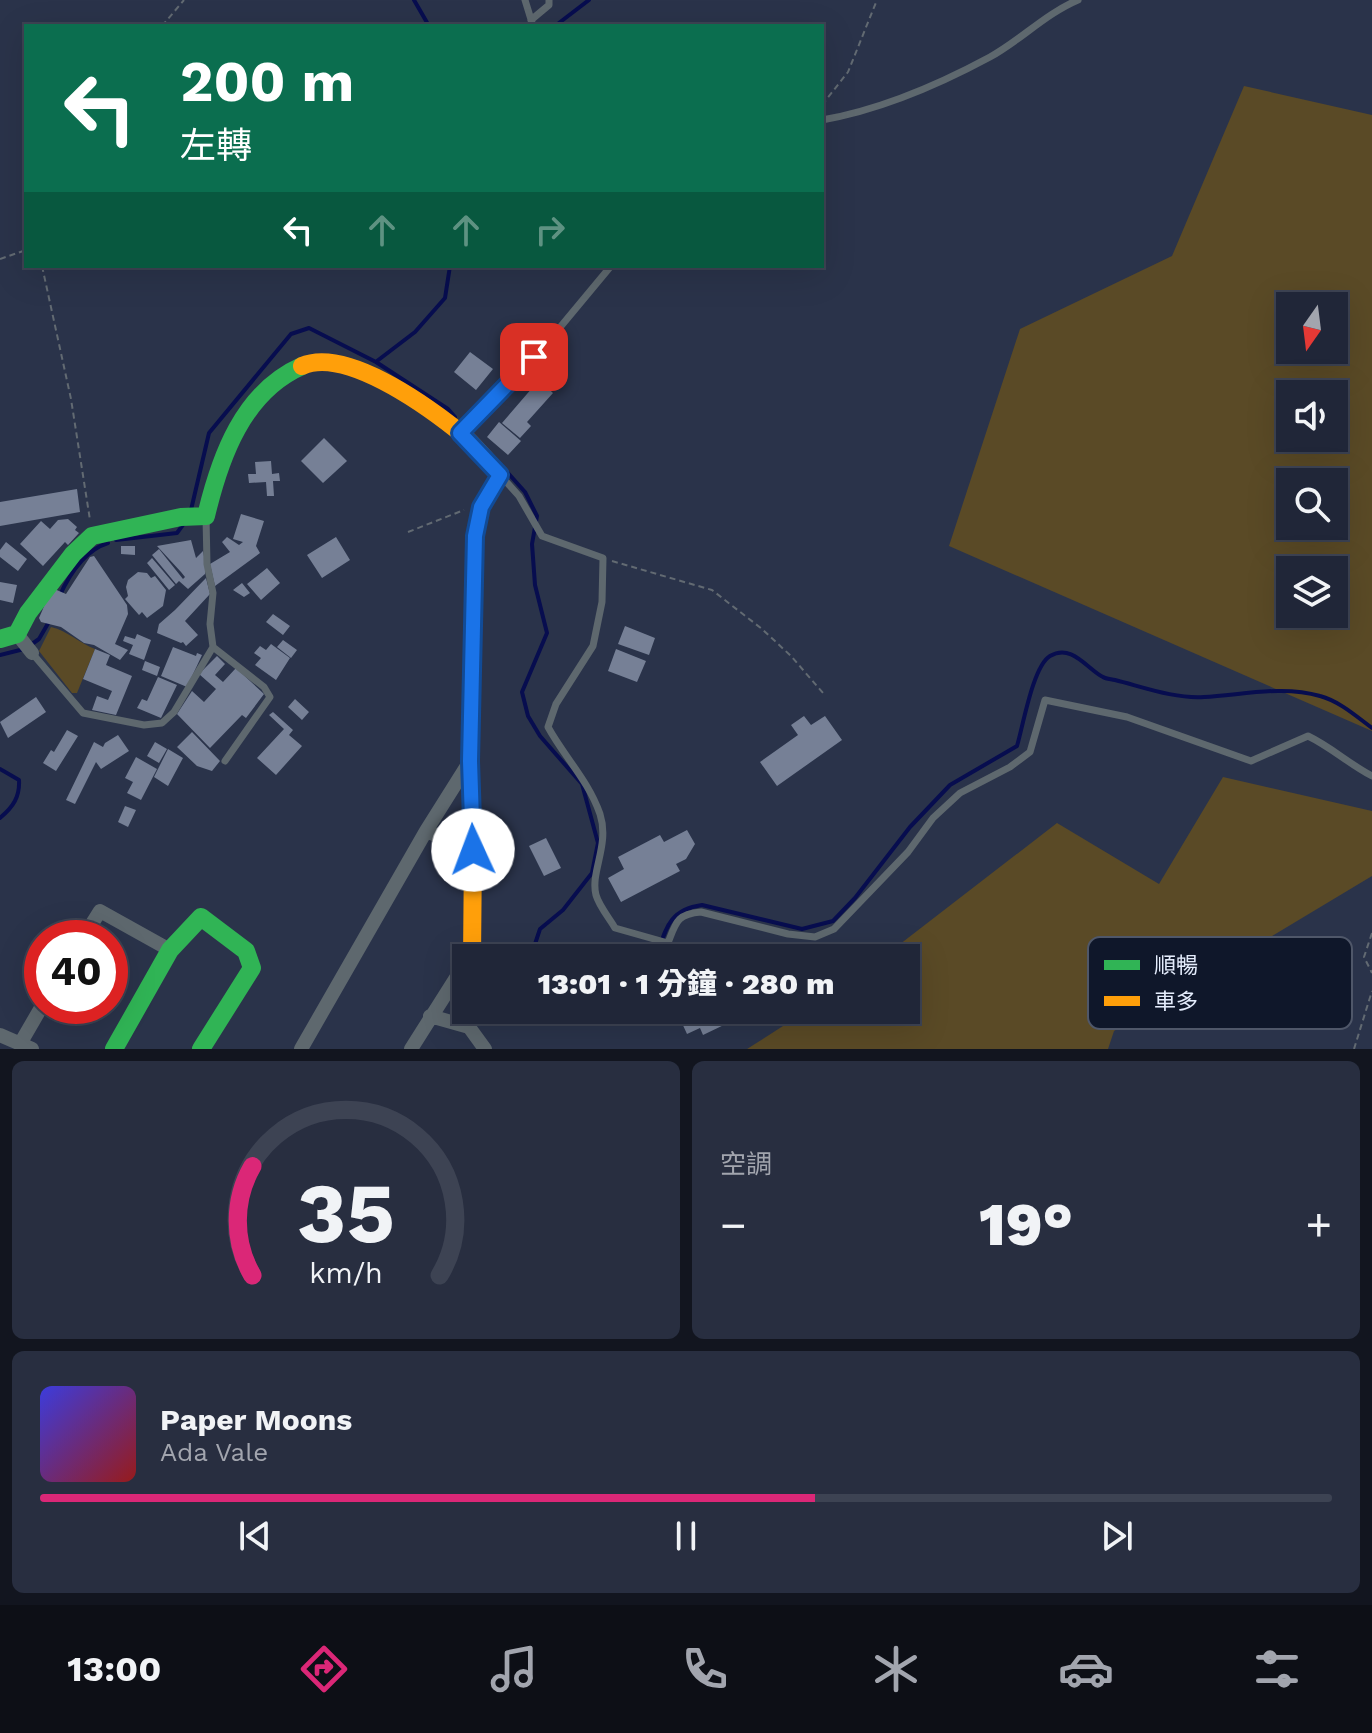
<!DOCTYPE html>
<html lang="zh-TW">
<head>
<meta charset="utf-8">
<style>
  :root { --surface:#202638; --page:#282e40; --text:#f1f3f6; --muted:#a2a5ae; --line:#3d4353; --accent:#db2777 }
  body { margin:0; font-family:"Work Sans","Noto Sans TC",sans-serif; background:var(--page); color:var(--text); height:100vh; display:flex; flex-direction:column; font-size:30px; white-space:nowrap }
  * { box-sizing:border-box; margin:0 }
  p { font-size:26px; color:var(--muted) }
  .icon { flex:none; width:44px; height:44px; fill:none; stroke:currentColor; stroke-width:2; stroke-linecap:round; stroke-linejoin:round }
  .map { position:relative; height:1049px; overflow:hidden }
  .drawer { display:flex; flex-direction:column; gap:12px; padding:12px; background:#12151f; flex:1 }
  .drawer>* { flex:none }
  .top-card { position:absolute; left:24px; top:24px; width:800px; height:244px; border-radius:0px; box-shadow:0 8px 32px #0002,0 0 0 2px var(--line); background:#0b6e4f; color:#fff; overflow:hidden }
  .needle { width:52px; rotate:194deg }
  .tools { position:absolute; left:1276px; top:292px; display:grid; gap:16px }
  .tools a { display:grid; place-items:center; width:72px; height:72px; border-radius:0px; background:var(--surface); box-shadow:0 8px 32px #0002,0 0 0 2px var(--line); font-size:40px }
  .speed { position:absolute; left:24px; top:920px; display:flex; gap:16px; font-size:40px; font-weight:700; text-align:center }
  .speed>* { display:grid; place-content:center; width:104px; height:104px; border-radius:50%; background:var(--surface); box-shadow:0 8px 32px #0002,0 0 0 2px var(--line); line-height:1 }
  .speed .limit { border:12px solid #d22; background:#fff; color:#111 }
  .pin { position:absolute; display:grid; place-items:center; width:68px; height:68px; color:#fff; margin:-34px; border-radius:16px; box-shadow:0 4px 12px #0006 }
  .me { position:absolute; width:88px; margin:-44px; rotate:358deg; stroke-linejoin:round; filter:drop-shadow(0 0 6px #0008) }
  .turn { display:flex; align-items:center; gap:28px; height:168px; padding:0 24px; font-size:36px }
  .turn .icon { width:104px; height:104px; stroke-width:2.5 }
  .turn b { display:block; font-size:56px; line-height:68px }
  .lanes { display:flex; align-items:center; height:76px; padding:0 24px; background:#0003; justify-content:center; gap:40px; direction:ltr }
  .lanes .off { opacity:.35 }
  .big { font-size:60px; font-weight:800; line-height:1.1 }
  .drawer .tile { flex:1; display:flex; flex-direction:column; justify-content:center; gap:12px; min-width:0; padding:0 28px; border-radius:12px; background:var(--page) }
  .drawer .dial { align-items:center; gap:0 }
  .dial svg { height:208px; overflow:visible; fill:none; stroke:var(--line); stroke-width:7; stroke-linecap:round; text-anchor:middle }
  .dial text { fill:var(--text); stroke:none }
  .song { display:flex; align-items:center; gap:24px }
  .cover { width:96px; height:96px; border-radius:12px; background:linear-gradient(135deg,hsl(240 70% 55%),hsl(0 70% 35%)) }
  .played { height:8px; border-radius:4px; background:linear-gradient(90deg,var(--accent) 60%,var(--line) 60%) }
  .keys { display:flex; justify-content:space-around; direction:ltr }
  .heat { display:flex; justify-content:space-between; align-items:center; font-size:44px; direction:ltr }
  .drawer .tiles { flex:1; display:grid; gap:12px; grid-template-columns:1fr 1fr }
  .tile:last-child { grid-column:span 2 }
  .trip { position:absolute; left:452px; top:944px; width:468px; height:80px; border-radius:0px; background:var(--surface); box-shadow:0 8px 32px #0002,0 0 0 2px var(--line); font-weight:800; line-height:80px; text-align:center }
  .menu { display:flex; height:128px; justify-content:space-around; align-items:center; background:#0d0f16; color:var(--muted) }
  .menu .icon { width:56px; height:56px }
  .menu .selected { color:var(--accent) }
  .menu b { font-size:36px; color:var(--text) }
  .map>svg:first-child { display:block }
  .green { fill:#5a4a26; fill-rule:evenodd }
  .lines { fill:none; stroke-linecap:round; stroke-linejoin:round }
  .stream { stroke:#070d4f; stroke-width:4 }
  .building { fill:#768096 }
  .path { stroke:#626a72; stroke-width:2; stroke-dasharray:6 4; stroke-linecap:butt }
  .lane { stroke:#5e686e; stroke-width:7 }
  .street { stroke:#5e686e; stroke-width:14 }
  .fast { stroke:#30b455; stroke-width:18 }
  .slow { stroke:#ff9f0a; stroke-width:18 }
  .route-casing { stroke:#114b97; stroke-width:20 }
  .route { stroke:#1a73e8; stroke-width:14 }
  .key { fill:#0f172a; stroke:#4f5769; stroke-width:2 }
  .key-label { font-size:22px; fill:#e4ecfc }
</style>
</head>
<body>
<div class="map">
<svg width="1372" height="1049" viewBox="0 0 1372 1049">
  <rect width="100%" height="100%" fill="#2a334a"/>
  <path class="green" d="M1244,86l128,29v616l-423,-185 71,-217 152,-73zM1290,306h44v44h-44zM1290,394h44v44h-44zM1290,482h44v44h-44zM1290,570h44v44h-44z
    M51,627c17,4 28,16 44,22l-18,44h-5l-33,-42z
    M1223,777l149,34v65l-258,155 -6,18h-361l61,-39h98v-52h-24l175,-135 102,61z"/>
  <g class="lines">
    <path class="stream" d="M414,0l15,26
      M555,26l34,-26
      M377,361l38,-29 30,-34 5,-32
      M508,473l17,19 12,24 -5,28 3,41 12,48 -25,59 6,24 12,20 42,48 16,59 -6,30 -29,37 -23,19 -6,18 1,11
      M191,510l18,-77 82,-99 18,-6 67,34 72,47 7,8
      M116,540l61,-7 8,-11
      M59,597c10,-22 26,-47 49,-54
      M32,644l7,-5 11,-19
      M0,655l24,-6
      M0,769l19,11c1,17 -6,27 -19,38
      M656,958c10,-29 12,-48 46,-53l100,24 31,-8 22,-23 55,-71 40,-42 67,-39c6,-20 16,-80 33,-90 22,-13 37,13 53,21 3,2 8,2 12,3 28,7 60,19 89,17 38,-2 79,-12 116,-1 19,5 36,20 52,32"/>
  </g>
  <path class="building" d="M470,352l23,17 -17,21 -22,-18z
    M539,380l14,13 -26,29 4,4 -11,12 -18,-15z
    M499,422l22,19 -13,14 -21,-18z
    M324,438l23,23 -24,22 -22,-22z
    M271,461l1,13 7,-1 1,8h-7l1,15h-7l-1,-14 -17,1 -1,-9h8l-1,-12z
    M77,489l3,23 -80,14v-24z
    M241,514l23,7 -8,25 4,7 -45,33 -5,-22 20,-12 -8,-10 5,-5 12,8 4,-3 -10,-3z
    M68,519l9,8 -2,3 4,3 -11,12 -3,-3 -22,24 -23,-22 21,-23 9,8 8,-9z
    M336,537l14,23 -28,18 -15,-23z
    M191,540l5,18 7,-7 3,16 -1,7 -17,15 -9,-8 -3,3 -24,-29 7,-6 24,30 2,-2 -4,-5 -24,-26z
    M6,542l21,17 -9,12 -18,-14v-7z
    M121,546h14v9l-14,-1z
    M94,556l33,49 1,9 -13,30 13,6 -8,10 -26,-15 -10,-2 -23,-16 -20,-5 -2,-4 13,-30 14,6 24,-37z
    M152,558l23,27 -6,5 -22,-27z
    M267,568l13,15 -19,17 -14,-16z
    M138,572l9,1 4,5 4,-2 11,14 -3,16 -16,12 -5,-6 -3,3 -14,-16 3,-3 -2,-9 2,-7z
    M206,578l4,16 -25,27 13,14 -12,11 -3,-4 -2,1 -24,-10 2,-9 16,-14z
    M0,582l17,3 -4,18 -13,-3z
    M242,583l8,10 -6,4 -11,-7z
    M273,614l17,12 -7,9 -17,-13z
    M625,626l30,12 -6,17 -31,-11z
    M137,634l14,6 -7,20 -15,-6 4,-9 -10,-4 2,-5 10,3z
    M283,640l14,10 -6,8 -14,-11z
    M271,644l19,14 -14,22 -21,-15 6,-7 -7,-5 6,-7 6,4z
    M173,647l23,9 1,-3 5,2 -15,32 -26,-11z
    M95,649l15,6 -4,10 26,11 -16,39 -24,-5 5,-14 11,4 4,-9 -29,-12z
    M616,649l30,12 -9,21 -29,-11z
    M217,656l8,8 -10,11 8,7 13,-14 28,26 -18,24 -4,-3 -32,33 -33,-34 15,-23 12,11 12,-13 -17,-15z
    M145,661l15,6 -3,9 -15,-6z
    M158,677l19,8 -16,33 -24,-10 5,-9 5,2z
    M36,697l10,15 -38,26 -8,-16z
    M295,699l14,13 -7,8 -14,-13z
    M273,712l20,18 -4,5 13,11 -26,29 -19,-17 27,-29 -15,-14z
    M804,716l7,9 14,-9 17,24 -65,46 -17,-24 38,-27 -7,-10z
    M67,730l11,6 -22,35 -13,-8 8,-13 3,2z
    M192,732l28,29 -8,10 -15,-5 -20,-19z
    M118,735l11,16 -28,18 -5,-7 -21,42 -9,-4 28,-58 9,5 2,-4z
    M155,742l12,7 -8,14 -12,-7z
    M168,749l15,9 -15,28 -14,-9z
    M136,757l21,12 -16,31 -14,-7 6,-11 -8,-4z
    M125,806l11,4 -8,17 -10,-5z
    M687,830l8,14 -9,15 -10,5 4,7 -59,31 -13,-24 16,-9 -6,-12 42,-22 4,7z
    M546,838l15,30 -17,8 -15,-30z
    M676,1010h15l3,6 14,-6h28l-12,5 4,8 -25,12 -3,-7 -13,6z"/>
  <g class="lines">
    <path class="path" d="M162,26l22,-26
      M822,105l26,-33 29,-72
      M0,259l26,-9
      M42,266l29,133 19,121
      M408,532l56,-22
      M612,561l100,29 50,39 29,27 32,37
      M1372,933l-8,24 8,16
      M1354,1049l18,-58"/>
    <path class="lane" d="M525,0l8,26
      M531,20l18,-15v-5
      M822,120c58,-10 116,-35 168,-63 31,-17 55,-43 88,-57
      M462,431l90,-94 59,-71
      M502,477l17,19 23,40 61,22 -1,44 -9,44 -37,58 -8,23c17,31 40,53 52,87 10,31 -10,58 -4,81 3,11 14,24 19,33l53,15c8,-21 9,-29 33,-31l87,22 27,3 19,-8 74,-77 25,-34 27,-25 50,-26 20,-15 15,-52 82,17 124,44 57,-25c23,11 41,28 64,40
      M206,517l1,47 6,29 -3,31 3,23 51,40 6,10 -45,64
      M32,653l51,60 61,12 18,-2 12,-11 39,-65"/>
    <path class="street" d="M17,634l15,19
      M426,831l47,19
      M83,938l17,-27 70,39
      M469,1010v17l16,22
      M430,1016l39,11
      M0,1035l32,14
      M20,1044l22,-38
      M301,1049l125,-218 44,-70
      M411,1049l55,-87"/>
    <path class="fast" d="M0,639l17,-5 11,-21 45,-59 19,-18 89,-19 25,-1c14,-59 37,-124 96,-150
      M114,1049l56,-99 31,-33 45,34 6,17 -51,81"/>
    <path class="slow" d="M302,366c43,-19 122,38 155,64 16,13 29,30 43,45l-19,32 -6,29 -5,225 3,89 -1,108"/>
  </g>
  <g class="lines">
    <defs>
      <path id="route" d="M473,850l-3,-89 5,-225 6,-29 19,-32 -40,-42 74,-76"/>
    </defs>
    <use href="#route" class="route-casing"/>
    <use href="#route" class="route"/>
  </g>
  <rect x="1088" y="937" width="264" height="92" rx="12" class="key"/>
  <rect x="1104" y="960" width="36" height="10" fill="#30b455"/>
  <rect x="1104" y="996" width="36" height="10" fill="#ff9f0a"/>
  <g class="key-label">
    <text x="1154" y="973">順暢</text>
    <text x="1154" y="1009">車多</text>
  </g>
</svg>
<div class="tools">
<a><svg class="needle" viewBox="-14 -14 28 28"><path d="M0-13l5 13h-10z" fill="#e53935"/><path d="M0 13l5-13h-10z" fill="#a2a5ae"/></svg></a>
<a><svg class="icon" aria-label="sound" viewBox="0 0 24 24"><path d="M4 9h4l5-4v14l-5-4H4zM17 9q2 3 0 6"/></svg></a>
<a><svg class="icon" aria-label="search" viewBox="0 0 24 24"><circle cx="10" cy="10" r="6"/><path d="M15 15l6 6"/></svg></a>
<a><svg class="icon" aria-label="layers" viewBox="0 0 24 24"><path d="M12 4l9 5-9 5-9-5zM3 14l9 5 9-5"/></svg></a>
</div>
<div class="speed"><div class="limit">40</div></div>
<div class="pin" style="left:534px;top:357px;background:#d93025"><svg class="icon" aria-label="arrive" viewBox="0 0 24 24"><path d="M6 21V4h12l-3 4 3 4H6"/></svg></div>
<svg class="me" style="left:473px;top:850px" viewBox="-20 -20 40 40"><circle r="19" fill="#fff"/><path d="M0-13L10 11 0 6-10 11z" fill="#1a73e8"/></svg>
<div class="trip">13:01 · 1 分鐘 · 280 m</div>
<div class="top-card">
<div class="turn"><svg class="icon" aria-label="left" viewBox="0 0 24 24"><path d="M17 20v-9H6M10 6l-5 5 5 5"/></svg><div><b>200 m</b>左轉</div></div>
<div class="lanes"><svg class="icon" aria-label="left" viewBox="0 0 24 24"><path d="M17 20v-9H6M10 6l-5 5 5 5"/></svg><svg class="icon off" aria-label="ahead" viewBox="0 0 24 24"><path d="M12 20V5M6 11l6-6 6 6"/></svg><svg class="icon off" aria-label="ahead" viewBox="0 0 24 24"><path d="M12 20V5M6 11l6-6 6 6"/></svg><svg class="icon off" aria-label="right" viewBox="0 0 24 24"><path d="M7 20v-9h11M14 6l5 5-5 5"/></svg></div>
</div>
</div>
<section class="drawer">
<div class="tiles">
<div class="tile dial"><svg viewBox="0 0 100 80">
<path d="M14 69A42 42 0 1 1 86 69"/>
<path d="M14 69A42 42 0 0 1 14 27" stroke="#db2777"/>
<text x="50" y="56" font-size="32" font-weight="700">35</text>
<text x="50" y="72" font-size="11">km/h</text>
</svg></div>
<div class="tile"><p>空調</p>
<div class="heat"><a>−</a><b class="big">19°</b><a>+</a></div>
</div>
<div class="tile">
<div class="song"><i class="cover"></i><div><b>Paper Moons</b><p>Ada Vale</p></div></div>
<div class="played"></div>
<div class="keys"><svg class="icon" aria-label="previous" viewBox="0 0 24 24"><path d="M18 5L8 12l10 7zM5 5v14"/></svg><svg class="icon" aria-label="pause" viewBox="0 0 24 24"><path d="M8 5v14M16 5v14"/></svg><svg class="icon" aria-label="next" viewBox="0 0 24 24"><path d="M6 5l10 7-10 7zM19 5v14"/></svg></div>
</div>
</div>
</section>
<nav class="menu">
<b>13:00</b>
<svg class="icon selected" aria-label="directions" viewBox="0 0 24 24"><path d="M12 3l9 9-9 9-9-9zM9 14v-3h6M13 9l2 2-2 2"/></svg>
<svg class="icon" aria-label="music" viewBox="0 0 24 24"><path d="M9 18V5l10-2v13"/><circle cx="6" cy="18" r="3"/><circle cx="16" cy="16" r="3"/></svg>
<svg class="icon" aria-label="phone" viewBox="0 0 24 24"><path d="M5 4h4l2 5-3 2q2 4 5 5l2-3 5 2v4C11 20 4 13 5 4z"/></svg>
<svg class="icon" aria-label="climate" viewBox="0 0 24 24"><path d="M12 3v18M4 7l16 10M4 17L20 7"/></svg>
<svg class="icon" aria-label="car" viewBox="0 0 24 24"><path d="M5 17H2v-5l4-1 3-4h7l3 4 3 1v5h-3M9 17h6M6 11h13"/><circle cx="7" cy="17" r="2"/><circle cx="17" cy="17" r="2"/></svg>
<svg class="icon" aria-label="filters" viewBox="0 0 24 24"><path d="M4 7h16M4 17h16"/><circle cx="9" cy="7" r="2"/><circle cx="15" cy="17" r="2"/></svg>
</nav>
</body>
</html>
